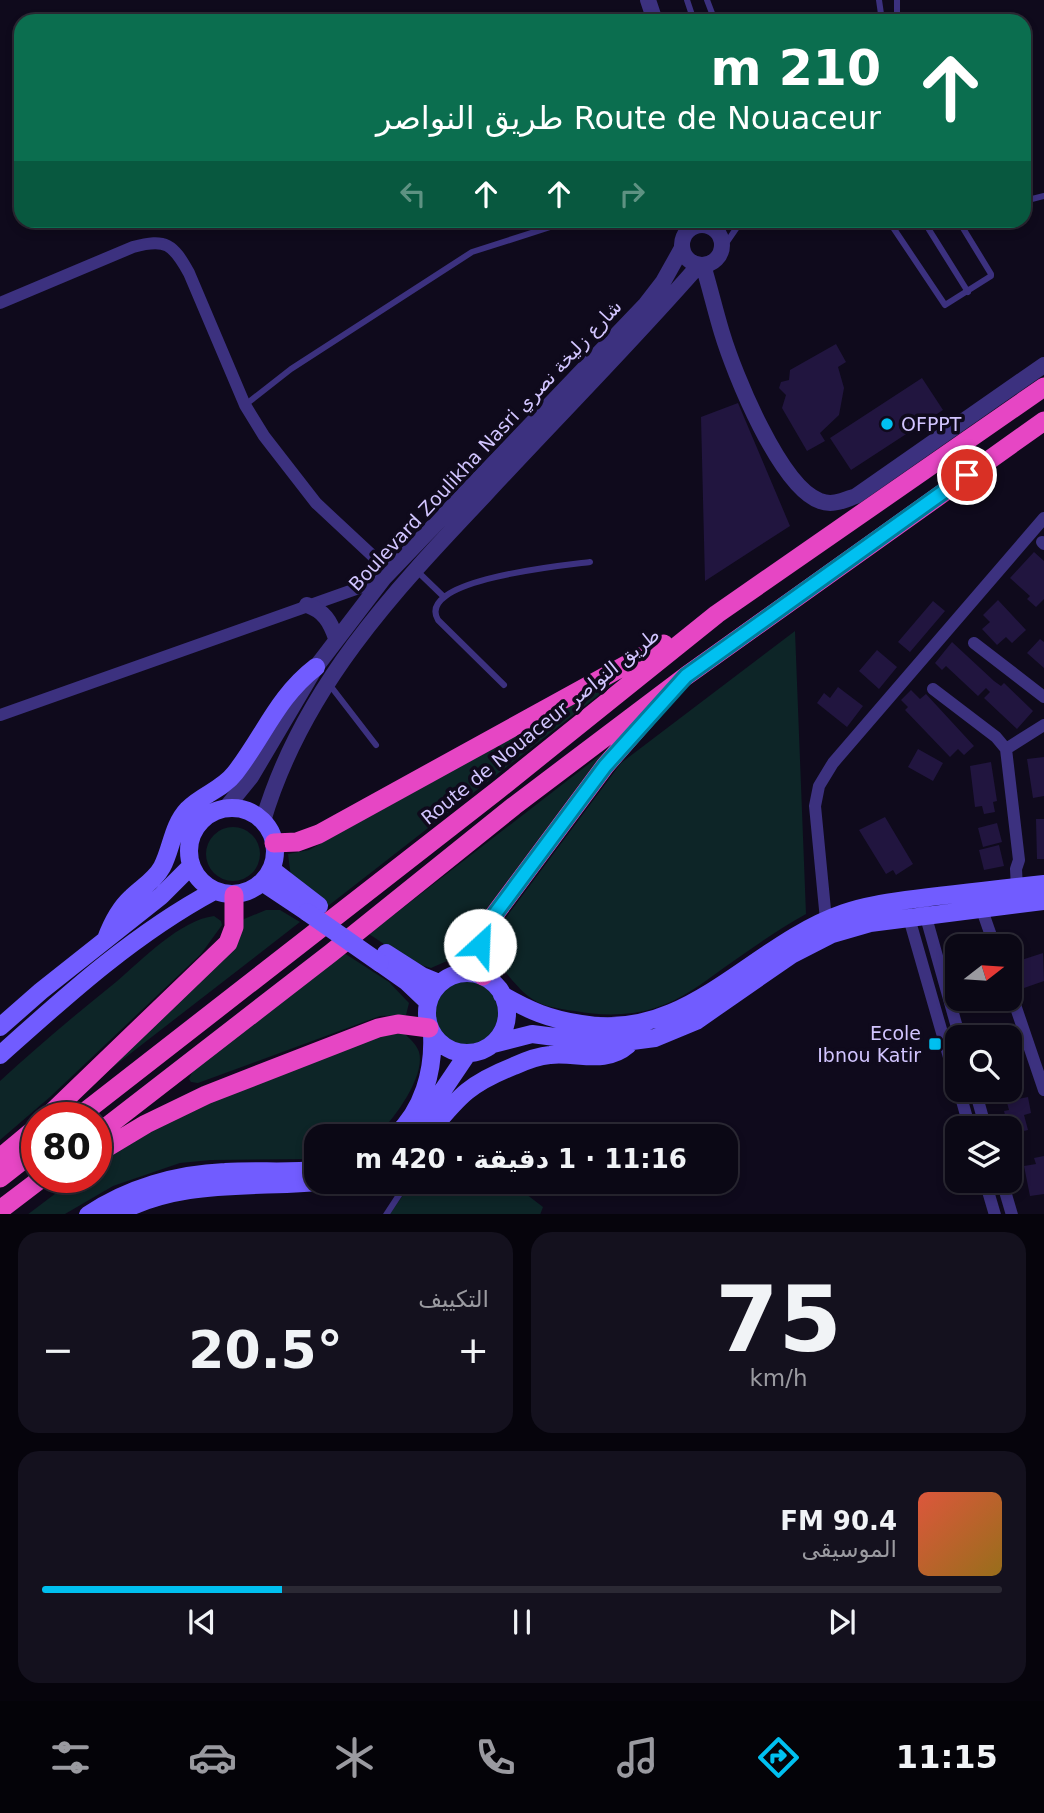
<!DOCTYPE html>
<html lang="ar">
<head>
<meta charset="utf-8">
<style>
  :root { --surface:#0b0815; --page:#14111e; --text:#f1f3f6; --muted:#9a9aa0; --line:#2b2934; --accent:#00c0f0 }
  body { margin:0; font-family:"DejaVu Sans",Cairo,sans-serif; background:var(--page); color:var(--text); direction:rtl; height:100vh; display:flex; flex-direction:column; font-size:26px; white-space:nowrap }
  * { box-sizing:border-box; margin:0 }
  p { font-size:23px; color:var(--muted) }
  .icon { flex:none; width:38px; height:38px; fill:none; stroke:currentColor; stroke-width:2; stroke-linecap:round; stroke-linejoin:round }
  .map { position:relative; height:1214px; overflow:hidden; direction:ltr }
  .side { display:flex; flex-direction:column; gap:18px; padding:18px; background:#06040c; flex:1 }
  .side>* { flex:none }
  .guide { position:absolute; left:14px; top:14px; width:1017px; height:214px; border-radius:21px; box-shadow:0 4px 10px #0003,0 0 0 2px var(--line); direction:rtl; background:#0b6e4f; color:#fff; overflow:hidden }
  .needle { width:46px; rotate:73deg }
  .buttons { position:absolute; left:945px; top:934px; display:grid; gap:14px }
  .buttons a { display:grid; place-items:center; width:77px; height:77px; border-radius:14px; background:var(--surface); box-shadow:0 4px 10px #0003,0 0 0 2px var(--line); font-size:35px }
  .speed { position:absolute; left:21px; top:1102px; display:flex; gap:14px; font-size:35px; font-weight:700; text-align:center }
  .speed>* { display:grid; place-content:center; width:91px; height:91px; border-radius:50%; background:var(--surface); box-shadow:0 4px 10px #0003,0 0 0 2px var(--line); line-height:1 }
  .speed .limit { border:10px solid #d22; background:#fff; color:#111 }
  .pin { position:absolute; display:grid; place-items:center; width:60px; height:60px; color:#fff; margin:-30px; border:4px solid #fff; border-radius:50%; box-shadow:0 2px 7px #0007 }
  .me { position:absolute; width:77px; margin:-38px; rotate:25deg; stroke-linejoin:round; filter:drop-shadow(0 0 5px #0008) }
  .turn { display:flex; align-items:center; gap:24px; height:147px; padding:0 35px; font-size:32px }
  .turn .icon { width:91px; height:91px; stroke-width:2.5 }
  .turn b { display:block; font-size:49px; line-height:60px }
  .lanes { display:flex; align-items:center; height:66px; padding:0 35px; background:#0003; justify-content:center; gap:35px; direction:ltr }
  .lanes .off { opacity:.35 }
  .big { font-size:52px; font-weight:600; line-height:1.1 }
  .side .tile { flex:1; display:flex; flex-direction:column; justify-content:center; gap:10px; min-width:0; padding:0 24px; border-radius:21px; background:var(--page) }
  .side .dial { align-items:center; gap:0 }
  .dial b { font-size:91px; line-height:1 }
  .song { display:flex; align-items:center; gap:21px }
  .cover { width:84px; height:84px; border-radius:10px; background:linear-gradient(135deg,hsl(10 70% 55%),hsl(40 70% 35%)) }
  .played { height:7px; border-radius:4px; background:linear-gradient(90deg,var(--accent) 25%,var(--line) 25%) }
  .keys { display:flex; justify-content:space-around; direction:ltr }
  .heat { display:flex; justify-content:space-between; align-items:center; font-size:38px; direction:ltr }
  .side .tiles { flex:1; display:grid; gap:18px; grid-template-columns:1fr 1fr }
  .tile:last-child { grid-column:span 2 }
  .trip { position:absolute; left:304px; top:1124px; width:434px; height:70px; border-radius:21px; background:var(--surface); box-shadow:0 4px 10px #0003,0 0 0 2px var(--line); font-weight:600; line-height:70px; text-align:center; direction:rtl }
  .tabs { display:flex; height:112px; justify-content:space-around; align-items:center; background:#040308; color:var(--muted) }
  .tabs .icon { width:49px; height:49px }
  .tabs .active { color:var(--accent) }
  .tabs b { font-size:32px; color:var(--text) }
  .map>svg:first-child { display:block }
  .green { fill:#0d2527 }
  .building { fill:#21153f }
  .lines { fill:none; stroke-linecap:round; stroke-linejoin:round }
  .service { stroke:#3c317f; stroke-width:6 }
  .minor { stroke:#3c317f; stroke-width:12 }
  .tertiary { stroke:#3c317f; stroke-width:16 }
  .secondary { stroke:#715cff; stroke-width:18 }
  .trunk { stroke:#e646c4; stroke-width:19 }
  .secondary-bridge { stroke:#715cff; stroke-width:18 }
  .route-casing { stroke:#007d9c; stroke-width:18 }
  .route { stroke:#00c0f0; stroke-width:12 }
  .poi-dot { fill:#00c0f0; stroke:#0f0a1c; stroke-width:2.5 }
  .labels { text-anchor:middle; stroke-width:7; stroke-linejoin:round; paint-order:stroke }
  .poi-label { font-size:19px; fill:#d2c5ff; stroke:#0f0a1c; text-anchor:start }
  .street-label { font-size:19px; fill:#d2c5ff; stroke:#0f0a1c }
</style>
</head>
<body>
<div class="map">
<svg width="1044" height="1215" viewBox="0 0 1044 1215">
  <rect width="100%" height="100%" fill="#0f0a1c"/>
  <path class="green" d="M795,631l11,283c-29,16 -55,35 -81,53 -22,16 -44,33 -70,41 -25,8 -54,8 -80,3 -36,-5 -44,-8 -68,-37 -11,-13 -27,-18 -14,-39l128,-172z
    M622,677l-294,229 -29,-19 -8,-10 -3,-23 21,-4z
    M608,749l-138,200v8l-23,4 -16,7 -7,-2 -22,-10 -33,-22z
    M206 854a27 27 0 1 1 54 0a27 27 0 1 1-54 0Z
    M266,910h14l20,12 -205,159 149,-162z
    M214,916l7,5 1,4 -21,29 -151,143 -50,43v-59c37,-34 76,-67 116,-99 26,-22 64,-62 98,-66z
    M344,953l45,29 20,21 -3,12 -26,1 -182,67 -7,-1 -2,-3 4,-9z
    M434 1013a32 32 0 1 1 64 0a32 32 0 1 1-64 0Z
    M387,1033l18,1c5,5 12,11 14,18 7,24 -26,69 -43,84h-59v23l-106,1 -31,3 -67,23 -48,28 -38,1 49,-37h20v-14l65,-43z
    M413,1181h96l34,26 -3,8h-151z"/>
  <path class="building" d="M836,344l10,18 -8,5 6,21 -5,27 -19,18 5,8 -18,10 -25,-43 4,-13 -7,-7 2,-6 8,-2 1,-10z
    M922,378l21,32 -92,60 -21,-32z
    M738,403l52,123 -85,55 -4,-164z
    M1034,552l10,9v38l-8,8 -9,-8 3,-3 -20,-18z
    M998,600l28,30 -14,13 -6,-6 -9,8 -15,-16 8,-7 -7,-7z
    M933,601l12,10 -35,41 -12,-10z
    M1040,639l4,3v26l-17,-15z
    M952,642l42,39 7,5 3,-3 29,28 -16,18 -33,-31 6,-6 -4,-4 -8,8 -32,-30 -4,4 -7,-7z
    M877,650l20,17 -18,22 -20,-18z
    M838,687l25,19 -16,21 -30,-24 7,-10 6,5z
    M911,690l9,9 6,-5 48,52 -10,9 -6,-6 -8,8 -45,-47 3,-3 -7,-7z
    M918,749l25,14 -10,18 -25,-14z
    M1044,757v39l-11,2 -6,-39z
    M991,762l6,39 -4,1 2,10 -11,2 -2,-8 -7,1 -5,-41z
    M885,817l28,47 -17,11 -3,-5 -7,4 -27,-44z
    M1036,819h8v40h-7z
    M997,823l5,19 -19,5 -5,-19z
    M999,845l5,21 -20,4 -5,-20z
    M1043,953l1,28 -20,7 -9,-26z
    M1004,1025l4,13h-23l-1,-5 5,-1 -1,-2z
    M1017,1092l1,7 10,-2 3,16 -7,2 4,15 -18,4 -6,-23 5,-1 -4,-15z
    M1044,1156v38l-14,2 -6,-30 12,-2 -2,-6z"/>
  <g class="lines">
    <path class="service" d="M687,0l7,21
      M707,0l8,21
      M879,0l3,21
      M897,0v21
      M1024,201l20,-5
      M888,220l57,85 46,-29v-2l-33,-54
      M923,220l45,72
      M711,227l3,-7
      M720,252l22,-32
      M245,405l46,-36 181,-117 100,-32
      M416,570l28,27
      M329,684l47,61
      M504,685l-66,-65c-24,-41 130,-55 152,-58
      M386,1215l15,-23"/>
    <path class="minor" d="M0,303l133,-56c33,-9 40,-3 56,26l56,132 19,31 52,67 74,69
      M1042,542l2,2
      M974,643l70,54
      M933,689l63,48 10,12 13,111 -3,9 1,19
      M0,715l384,-136
      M1006,749l38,-24
      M924,910l36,128
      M982,910l13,37
      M907,911l50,174
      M826,920l-11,-114 4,-20 14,-23 211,-245
      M1010,990l34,100
      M959,1090l11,39
      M975,1090l11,39
      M985,1181l10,34
      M1002,1181l10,34"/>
    <path class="tertiary" d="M648,0l7,21
      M682 245a20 20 0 1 1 40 0a20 20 0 1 1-40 0Z
      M703,265c7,23 12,45 19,68 12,40 58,154 98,168 13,5 24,-1 36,-5l188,-131
      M307,605c17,6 23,16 29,33
      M225,809l26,-32 65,-110 68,-89 262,-274 17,-22 19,-34
      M263,821c39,-132 129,-228 222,-326 71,-77 145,-151 214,-230"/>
    <path class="secondary" d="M189 851a43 43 0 1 1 86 0a43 43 0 1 1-86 0Z
      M271,869l48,37
      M262,882l45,30
      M106,939c6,-16 13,-30 25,-41 10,-10 24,-18 31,-31 10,-19 10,-41 26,-58 15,-15 34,-19 47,-36 29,-37 42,-76 81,-106
      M386,953l36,23 17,7
      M380,963l27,19 21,20
      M427 1013a40 40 0 1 1 80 0a40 40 0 1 1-80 0Z
      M502,995c28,16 47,24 79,29 107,19 170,-79 263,-111 20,-7 41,-10 62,-13 46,-6 92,-11 138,-16
      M0,1027l41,-36 120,-95 30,-30
      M493,1044l39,-10 77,10 46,-6 41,-17 95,-66 41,-21 38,-11 174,-22
      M0,1055c67,-60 134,-121 214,-164
      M395,1136c28,-26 39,-65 37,-102
      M412,1136l56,-83
      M426,1136c32,-38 40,-51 88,-70 11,-5 23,-10 36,-11 28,-3 55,10 78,-10
      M88,1215c40,-27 89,-41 137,-43 31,-2 61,1 92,-2
      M114,1215c68,-38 142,-26 216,-34"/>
    <path class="trunk" d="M274,843l23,-1 22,-8 345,-190
      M483,976l-4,-31 7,-19 119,-160 48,-55
      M46,1118l182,-175 6,-16v-32
      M77,1118l421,-328 219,-176 327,-227
      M96,1135l235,-182 183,-147 172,-130 358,-255
      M96,1154l50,-30 60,-29 172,-67 20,-4 31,4
      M0,1158l37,-31
      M0,1178l37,-29
      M0,1210l42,-32"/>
    <path class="secondary-bridge" d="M307,912l73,51"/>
  </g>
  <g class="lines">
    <defs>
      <path id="route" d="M480,945l6,-19 119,-160 81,-90 281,-201"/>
    </defs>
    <use href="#route" class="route-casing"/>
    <use href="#route" class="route"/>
  </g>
  <g class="poi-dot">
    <circle cx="887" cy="424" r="7"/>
    <rect x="928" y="1037" width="14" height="14" rx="3.5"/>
  </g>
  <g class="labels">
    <g class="poi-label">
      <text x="901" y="431">OFPPT</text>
      <text x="921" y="1040" text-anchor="end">Ecole<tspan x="921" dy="22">Ibnou Katir</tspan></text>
    </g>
    <g class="street-label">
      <text transform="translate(485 445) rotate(-47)" y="7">Boulevard Zoulikha Nasri شارع زليخة نصري</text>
      <text transform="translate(540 726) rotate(-39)" y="7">Route de Nouaceur طريق النواصر</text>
    </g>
  </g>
</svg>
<div class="buttons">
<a><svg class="needle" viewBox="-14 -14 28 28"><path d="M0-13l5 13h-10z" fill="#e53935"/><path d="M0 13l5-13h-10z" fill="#9a9aa0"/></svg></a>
<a><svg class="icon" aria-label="search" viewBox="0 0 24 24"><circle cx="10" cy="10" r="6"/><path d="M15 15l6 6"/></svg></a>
<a><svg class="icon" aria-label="layers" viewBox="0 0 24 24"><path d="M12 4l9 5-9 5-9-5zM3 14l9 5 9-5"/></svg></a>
</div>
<div class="speed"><div class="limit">80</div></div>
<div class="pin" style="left:967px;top:475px;background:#d93025"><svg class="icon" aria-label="arrive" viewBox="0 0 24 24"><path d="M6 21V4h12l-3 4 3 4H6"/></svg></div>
<svg class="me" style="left:480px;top:945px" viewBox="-20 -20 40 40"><circle r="19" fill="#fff"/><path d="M0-13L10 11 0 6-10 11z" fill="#00c0f0"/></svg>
<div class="trip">11:16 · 1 دقيقة · 420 m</div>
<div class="guide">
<div class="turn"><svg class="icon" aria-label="ahead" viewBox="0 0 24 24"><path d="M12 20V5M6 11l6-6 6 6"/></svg><div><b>210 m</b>Route de Nouaceur طريق النواصر</div></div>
<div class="lanes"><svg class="icon off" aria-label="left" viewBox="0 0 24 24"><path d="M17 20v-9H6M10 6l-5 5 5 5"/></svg><svg class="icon" aria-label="ahead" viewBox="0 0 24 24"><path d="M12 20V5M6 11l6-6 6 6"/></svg><svg class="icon" aria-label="ahead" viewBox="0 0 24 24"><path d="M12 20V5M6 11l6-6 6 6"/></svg><svg class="icon off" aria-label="right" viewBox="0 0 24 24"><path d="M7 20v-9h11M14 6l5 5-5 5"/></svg></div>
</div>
</div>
<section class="side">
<div class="tiles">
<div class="tile dial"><b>75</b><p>km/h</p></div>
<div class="tile"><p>التكييف</p>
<div class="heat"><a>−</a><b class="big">20.5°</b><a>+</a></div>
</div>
<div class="tile">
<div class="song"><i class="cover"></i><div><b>90.4 FM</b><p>الموسيقى</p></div></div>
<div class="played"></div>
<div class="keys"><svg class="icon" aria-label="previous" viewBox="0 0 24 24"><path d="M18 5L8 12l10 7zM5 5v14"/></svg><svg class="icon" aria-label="pause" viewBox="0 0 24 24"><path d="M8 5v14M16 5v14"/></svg><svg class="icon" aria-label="next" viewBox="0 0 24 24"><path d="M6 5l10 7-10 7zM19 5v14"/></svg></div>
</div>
</div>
</section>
<nav class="tabs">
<b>11:15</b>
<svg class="icon active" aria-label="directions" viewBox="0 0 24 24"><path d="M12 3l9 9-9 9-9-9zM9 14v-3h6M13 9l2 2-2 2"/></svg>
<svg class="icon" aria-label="music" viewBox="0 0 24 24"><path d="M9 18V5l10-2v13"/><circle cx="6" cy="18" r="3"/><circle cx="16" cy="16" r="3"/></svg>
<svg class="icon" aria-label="phone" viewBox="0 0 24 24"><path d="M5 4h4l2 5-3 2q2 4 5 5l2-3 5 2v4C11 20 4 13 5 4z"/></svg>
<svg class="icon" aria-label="climate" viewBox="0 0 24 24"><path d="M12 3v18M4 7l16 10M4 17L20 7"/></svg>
<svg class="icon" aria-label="car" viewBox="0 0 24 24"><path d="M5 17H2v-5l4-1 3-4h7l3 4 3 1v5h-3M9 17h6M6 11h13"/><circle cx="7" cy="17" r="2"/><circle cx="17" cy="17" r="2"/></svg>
<svg class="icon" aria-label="filters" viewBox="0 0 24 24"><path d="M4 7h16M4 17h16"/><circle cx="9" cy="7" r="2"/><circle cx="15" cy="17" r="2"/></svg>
</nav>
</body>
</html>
